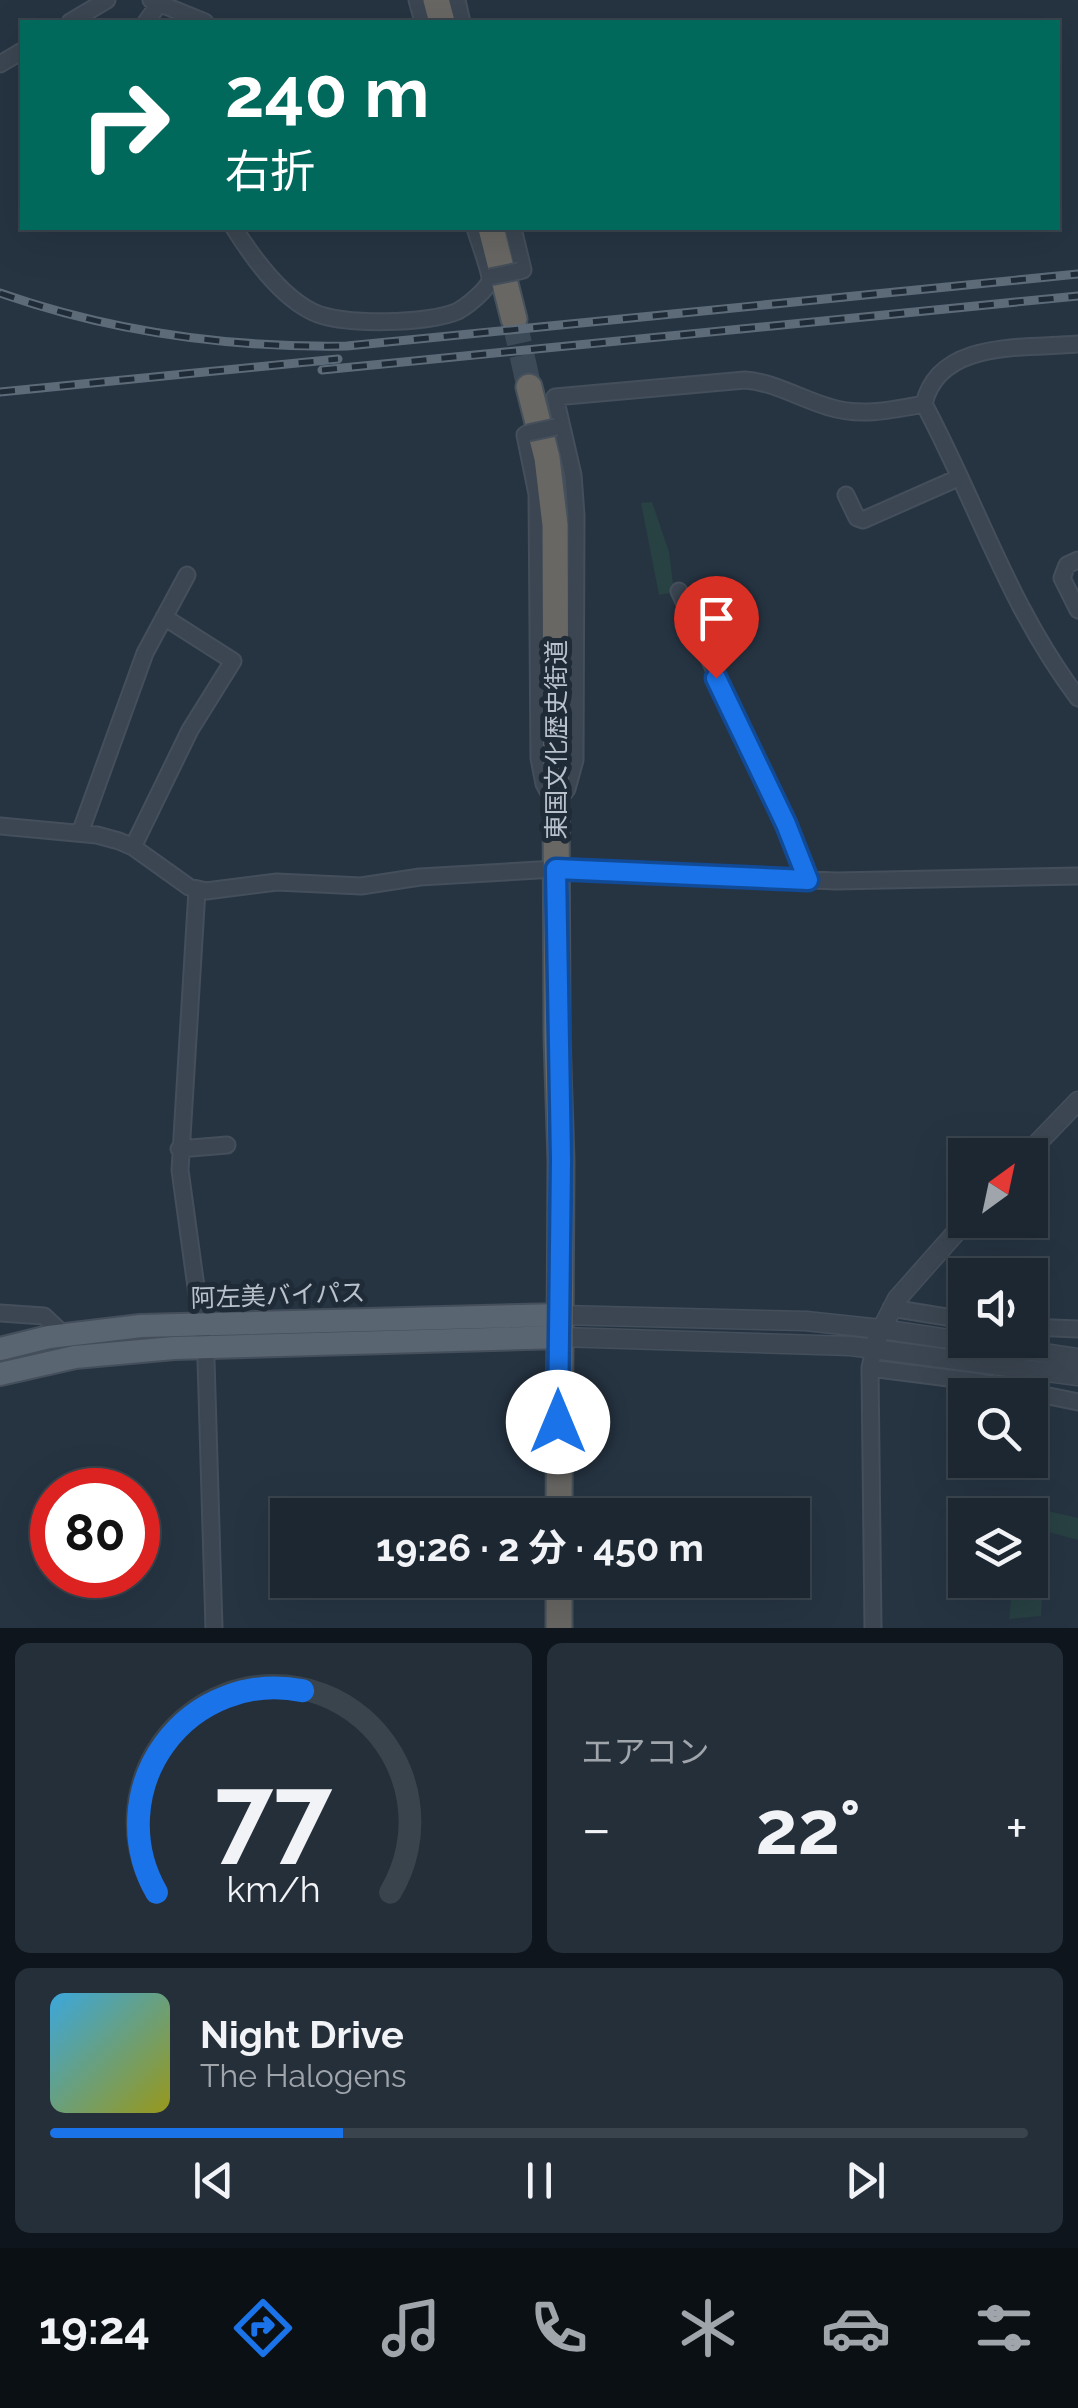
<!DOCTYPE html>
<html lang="ja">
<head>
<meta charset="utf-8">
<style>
  :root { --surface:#1c2732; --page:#252f3a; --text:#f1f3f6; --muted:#a0a5ac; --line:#3a444d; --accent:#1a73e8 }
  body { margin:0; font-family:Raleway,"Noto Sans JP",sans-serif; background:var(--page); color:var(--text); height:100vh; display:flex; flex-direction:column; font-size:38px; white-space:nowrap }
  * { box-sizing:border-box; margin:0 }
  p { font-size:32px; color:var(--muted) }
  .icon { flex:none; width:55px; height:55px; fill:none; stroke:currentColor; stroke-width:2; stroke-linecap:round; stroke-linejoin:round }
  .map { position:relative; height:1628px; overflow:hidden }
  .panel { display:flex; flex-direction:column; gap:15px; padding:15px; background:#0f151c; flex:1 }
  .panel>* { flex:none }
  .top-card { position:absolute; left:20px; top:20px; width:1040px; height:210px; border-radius:0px; box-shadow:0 10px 40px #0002,0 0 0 2px var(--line); background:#00695c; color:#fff; overflow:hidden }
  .needle { width:65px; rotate:33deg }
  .buttons { position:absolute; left:948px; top:1138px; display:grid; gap:20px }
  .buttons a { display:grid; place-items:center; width:100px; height:100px; border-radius:0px; background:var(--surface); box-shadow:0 10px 40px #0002,0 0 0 2px var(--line); font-size:50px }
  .speed { position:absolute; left:30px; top:1468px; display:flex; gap:20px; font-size:50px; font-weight:700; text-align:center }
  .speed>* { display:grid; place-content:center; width:130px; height:130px; border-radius:50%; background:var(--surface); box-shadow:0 10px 40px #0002,0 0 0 2px var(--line); line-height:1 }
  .speed .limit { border:15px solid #d22; background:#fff; color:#111 }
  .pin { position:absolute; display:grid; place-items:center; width:85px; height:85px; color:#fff; margin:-102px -42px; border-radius:50% 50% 50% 0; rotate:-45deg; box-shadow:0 0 10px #0007 }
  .pin .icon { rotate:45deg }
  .me { position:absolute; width:110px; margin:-55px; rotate:0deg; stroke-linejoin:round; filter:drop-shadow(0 0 8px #0008) }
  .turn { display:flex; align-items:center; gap:35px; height:210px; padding:0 40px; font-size:45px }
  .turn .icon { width:130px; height:130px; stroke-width:2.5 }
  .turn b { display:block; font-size:70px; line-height:85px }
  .big { font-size:75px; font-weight:700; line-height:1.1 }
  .panel .tile { flex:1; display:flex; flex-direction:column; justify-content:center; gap:15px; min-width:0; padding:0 35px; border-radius:15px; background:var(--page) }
  .panel .dial { align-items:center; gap:0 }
  .dial svg { height:260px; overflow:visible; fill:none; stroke:var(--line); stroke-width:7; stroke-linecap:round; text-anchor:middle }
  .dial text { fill:var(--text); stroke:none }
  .song { display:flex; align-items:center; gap:30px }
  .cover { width:120px; height:120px; border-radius:15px; background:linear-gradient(135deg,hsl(200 70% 55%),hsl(60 70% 35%)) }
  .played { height:10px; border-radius:5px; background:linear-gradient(90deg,var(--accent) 30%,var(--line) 30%) }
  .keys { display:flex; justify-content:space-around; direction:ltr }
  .heat { display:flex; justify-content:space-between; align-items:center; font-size:55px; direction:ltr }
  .panel .tiles { flex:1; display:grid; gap:15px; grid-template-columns:1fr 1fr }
  .tile:last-child { grid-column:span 2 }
  .trip { position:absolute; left:270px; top:1498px; width:540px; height:100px; border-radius:0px; background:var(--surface); box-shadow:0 10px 40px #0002,0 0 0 2px var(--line); font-weight:700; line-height:100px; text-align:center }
  .tabs { display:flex; height:160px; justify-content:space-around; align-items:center; background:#0b1014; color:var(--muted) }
  .tabs .icon { width:70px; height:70px }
  .tabs .selected { color:var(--accent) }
  .tabs b { font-size:45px; color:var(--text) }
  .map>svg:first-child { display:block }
  .green { fill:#284143 }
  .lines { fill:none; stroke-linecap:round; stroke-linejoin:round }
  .trunk-tunnel { stroke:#3c4957; stroke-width:25; stroke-dasharray:25 12; stroke-linecap:butt }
  .minor-casing { stroke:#444f5b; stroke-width:19 }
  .tertiary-casing { stroke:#444f5b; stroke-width:21 }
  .primary-casing { stroke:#444f5b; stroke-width:26 }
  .trunk-casing { stroke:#45515c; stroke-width:29 }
  .minor { stroke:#3b4652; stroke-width:15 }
  .tertiary { stroke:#3b4652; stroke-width:18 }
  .primary { stroke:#596571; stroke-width:22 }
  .trunk { stroke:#686764; stroke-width:25 }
  .rail-casing { stroke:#5d6a78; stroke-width:9 }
  .rail { stroke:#1f2b37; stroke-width:5; stroke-dasharray:15; stroke-linecap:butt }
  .minor-bridge-casing { stroke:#444f5b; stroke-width:19; stroke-linecap:butt }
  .minor-bridge { stroke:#3b4652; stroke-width:15 }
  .route-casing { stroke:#114b97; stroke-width:25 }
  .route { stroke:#1a73e8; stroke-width:18 }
  .labels { text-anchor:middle; stroke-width:10; stroke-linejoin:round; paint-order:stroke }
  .street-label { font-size:25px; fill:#b8c1cc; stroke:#1f2b37 }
</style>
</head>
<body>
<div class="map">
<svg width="1078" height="1628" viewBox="0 0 1078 1628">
  <rect width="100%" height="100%" fill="#263442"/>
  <path class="green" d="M652,502l17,50 5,40 -15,3 -18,-92z
    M1018,1504l60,14v22l-33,-9 -4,85 -32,3 4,-39h17v-65h-13z"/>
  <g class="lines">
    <path class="trunk-tunnel" d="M514,319l15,68"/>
    <defs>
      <path id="minor" d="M151,0l54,22
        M417,0l6,22
        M457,0l5,22
        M70,22l37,-22
        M146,22l13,-18
        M0,64l22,-13
        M234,228c19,30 46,68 79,84 28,14 117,12 145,-1 9,-5 17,-12 24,-19 3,-4 8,-8 8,-13 0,-9 -12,-40 -15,-51
        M513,228l10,42 -4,1
        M1078,344c-54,5 -139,-5 -154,60 54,101 84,201 154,294
        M528,433l-3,2 12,59 2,264 5,26 11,20 12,-15 8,-29 1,-245 -3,-40 -18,-78 190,-17c29,2 56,19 84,27 31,10 63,3 95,-3
        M846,495l11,23 6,2 95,-42
        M1078,560l-11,5 -5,13 16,32
        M679,591l129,289
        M0,826l97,9 22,6 14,6 56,40 17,4 71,-9 84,4 59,-9 136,-8 280,12 242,-5
        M80,833l65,-180 42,-78
        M133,847l57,-117 43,-69 -69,-44
        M197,890l-17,280 26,190 8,268
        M179,1149l48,-4
        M891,1308l74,12
        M0,1313l44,3 20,19
        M1030,1327l48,2
        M870,1368l110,14 98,20
        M873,1628l-3,-260 4,-20"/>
      <path id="tertiary" d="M1026,1155l52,-54
        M560,1315l246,6 75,8 197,29
        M560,1337l291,9 227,30
        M877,1338l20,-39 70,-79"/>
      <path id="primary" d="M0,1349l49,-12 92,-11 419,-11
        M0,1374l75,-17 99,-9 386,-11"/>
      <path id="trunk" d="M436,0l6,22
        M491,228l23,91
        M529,387l18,71 8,67 2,512 4,124 -2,354
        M559,1580v48"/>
    </defs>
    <use href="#minor" class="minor-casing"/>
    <use href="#tertiary" class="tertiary-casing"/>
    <use href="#primary" class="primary-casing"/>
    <use href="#trunk" class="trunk-casing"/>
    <use href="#minor" class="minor"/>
    <use href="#tertiary" class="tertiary"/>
    <use href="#primary" class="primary"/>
    <use href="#trunk" class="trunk"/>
    <defs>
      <path id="rail" d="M0,293c112,39 228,55 347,53l731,-72
        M322,370l756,-74
        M0,392l338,-33"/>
    </defs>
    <use href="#rail" class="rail-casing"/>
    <use href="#rail" class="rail"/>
    <defs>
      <path id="minor-bridge" d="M490,277l29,-6
        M528,433l28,-6"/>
    </defs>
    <use href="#minor-bridge" class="minor-bridge-casing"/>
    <use href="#minor-bridge" class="minor-bridge"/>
  </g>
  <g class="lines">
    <defs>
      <path id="route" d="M558,1422l3,-262 -5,-291 252,11 -22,-56 -70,-146"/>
    </defs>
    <use href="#route" class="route-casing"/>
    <use href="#route" class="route"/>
  </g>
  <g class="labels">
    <g class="street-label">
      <text transform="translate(556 740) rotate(-90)" y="9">東国文化歴史街道</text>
      <text transform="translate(278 1295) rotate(-2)" y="9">阿左美バイパス</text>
    </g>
  </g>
</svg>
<div class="buttons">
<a><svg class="needle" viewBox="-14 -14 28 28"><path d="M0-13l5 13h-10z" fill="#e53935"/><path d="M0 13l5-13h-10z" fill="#a0a5ac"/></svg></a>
<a><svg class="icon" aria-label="sound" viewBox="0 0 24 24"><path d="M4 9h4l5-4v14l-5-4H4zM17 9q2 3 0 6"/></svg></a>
<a><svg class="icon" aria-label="search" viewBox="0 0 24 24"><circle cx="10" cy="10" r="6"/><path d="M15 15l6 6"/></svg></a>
<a><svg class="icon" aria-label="layers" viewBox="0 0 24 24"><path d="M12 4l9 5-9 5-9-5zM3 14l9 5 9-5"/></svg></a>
</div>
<div class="speed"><div class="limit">80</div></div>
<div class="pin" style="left:716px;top:678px;background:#d93025"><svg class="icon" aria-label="arrive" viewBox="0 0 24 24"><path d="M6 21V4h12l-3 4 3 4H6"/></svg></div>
<svg class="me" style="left:558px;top:1422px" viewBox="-20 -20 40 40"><circle r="19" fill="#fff"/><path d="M0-13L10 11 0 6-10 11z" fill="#1a73e8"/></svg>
<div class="trip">19:26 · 2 分 · 450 m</div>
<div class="top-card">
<div class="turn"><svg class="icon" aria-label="right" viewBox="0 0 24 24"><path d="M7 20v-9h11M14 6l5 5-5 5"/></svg><div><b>240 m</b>右折</div></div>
</div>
</div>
<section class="panel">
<div class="tiles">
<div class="tile dial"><svg viewBox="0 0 100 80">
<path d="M14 69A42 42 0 1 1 86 69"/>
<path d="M14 69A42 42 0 0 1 59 7" stroke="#1a73e8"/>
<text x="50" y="56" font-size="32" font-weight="700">77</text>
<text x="50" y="72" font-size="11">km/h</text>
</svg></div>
<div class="tile"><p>エアコン</p>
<div class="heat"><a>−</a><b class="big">22°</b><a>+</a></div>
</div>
<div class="tile">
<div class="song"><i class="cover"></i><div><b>Night Drive</b><p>The Halogens</p></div></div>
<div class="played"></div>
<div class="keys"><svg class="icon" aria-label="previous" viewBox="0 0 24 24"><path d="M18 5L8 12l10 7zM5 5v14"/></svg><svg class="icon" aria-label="pause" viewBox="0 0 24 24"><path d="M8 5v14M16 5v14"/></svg><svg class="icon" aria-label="next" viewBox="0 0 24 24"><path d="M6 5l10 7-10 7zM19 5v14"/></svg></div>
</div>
</div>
</section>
<nav class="tabs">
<b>19:24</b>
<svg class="icon selected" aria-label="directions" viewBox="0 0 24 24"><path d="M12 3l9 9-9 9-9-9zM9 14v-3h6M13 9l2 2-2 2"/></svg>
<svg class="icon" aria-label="music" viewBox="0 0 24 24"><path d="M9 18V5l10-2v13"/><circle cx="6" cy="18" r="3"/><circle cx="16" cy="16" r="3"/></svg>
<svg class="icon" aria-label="phone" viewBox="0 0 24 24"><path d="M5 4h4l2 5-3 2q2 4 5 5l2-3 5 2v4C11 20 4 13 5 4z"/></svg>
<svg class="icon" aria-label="climate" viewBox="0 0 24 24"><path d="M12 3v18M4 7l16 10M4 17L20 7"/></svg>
<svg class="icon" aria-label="car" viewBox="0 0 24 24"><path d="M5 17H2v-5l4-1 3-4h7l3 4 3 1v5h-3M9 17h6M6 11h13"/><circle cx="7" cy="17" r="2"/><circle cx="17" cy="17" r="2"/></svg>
<svg class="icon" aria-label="filters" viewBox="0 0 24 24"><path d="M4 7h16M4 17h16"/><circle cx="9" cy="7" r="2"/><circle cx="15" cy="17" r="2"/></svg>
</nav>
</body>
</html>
